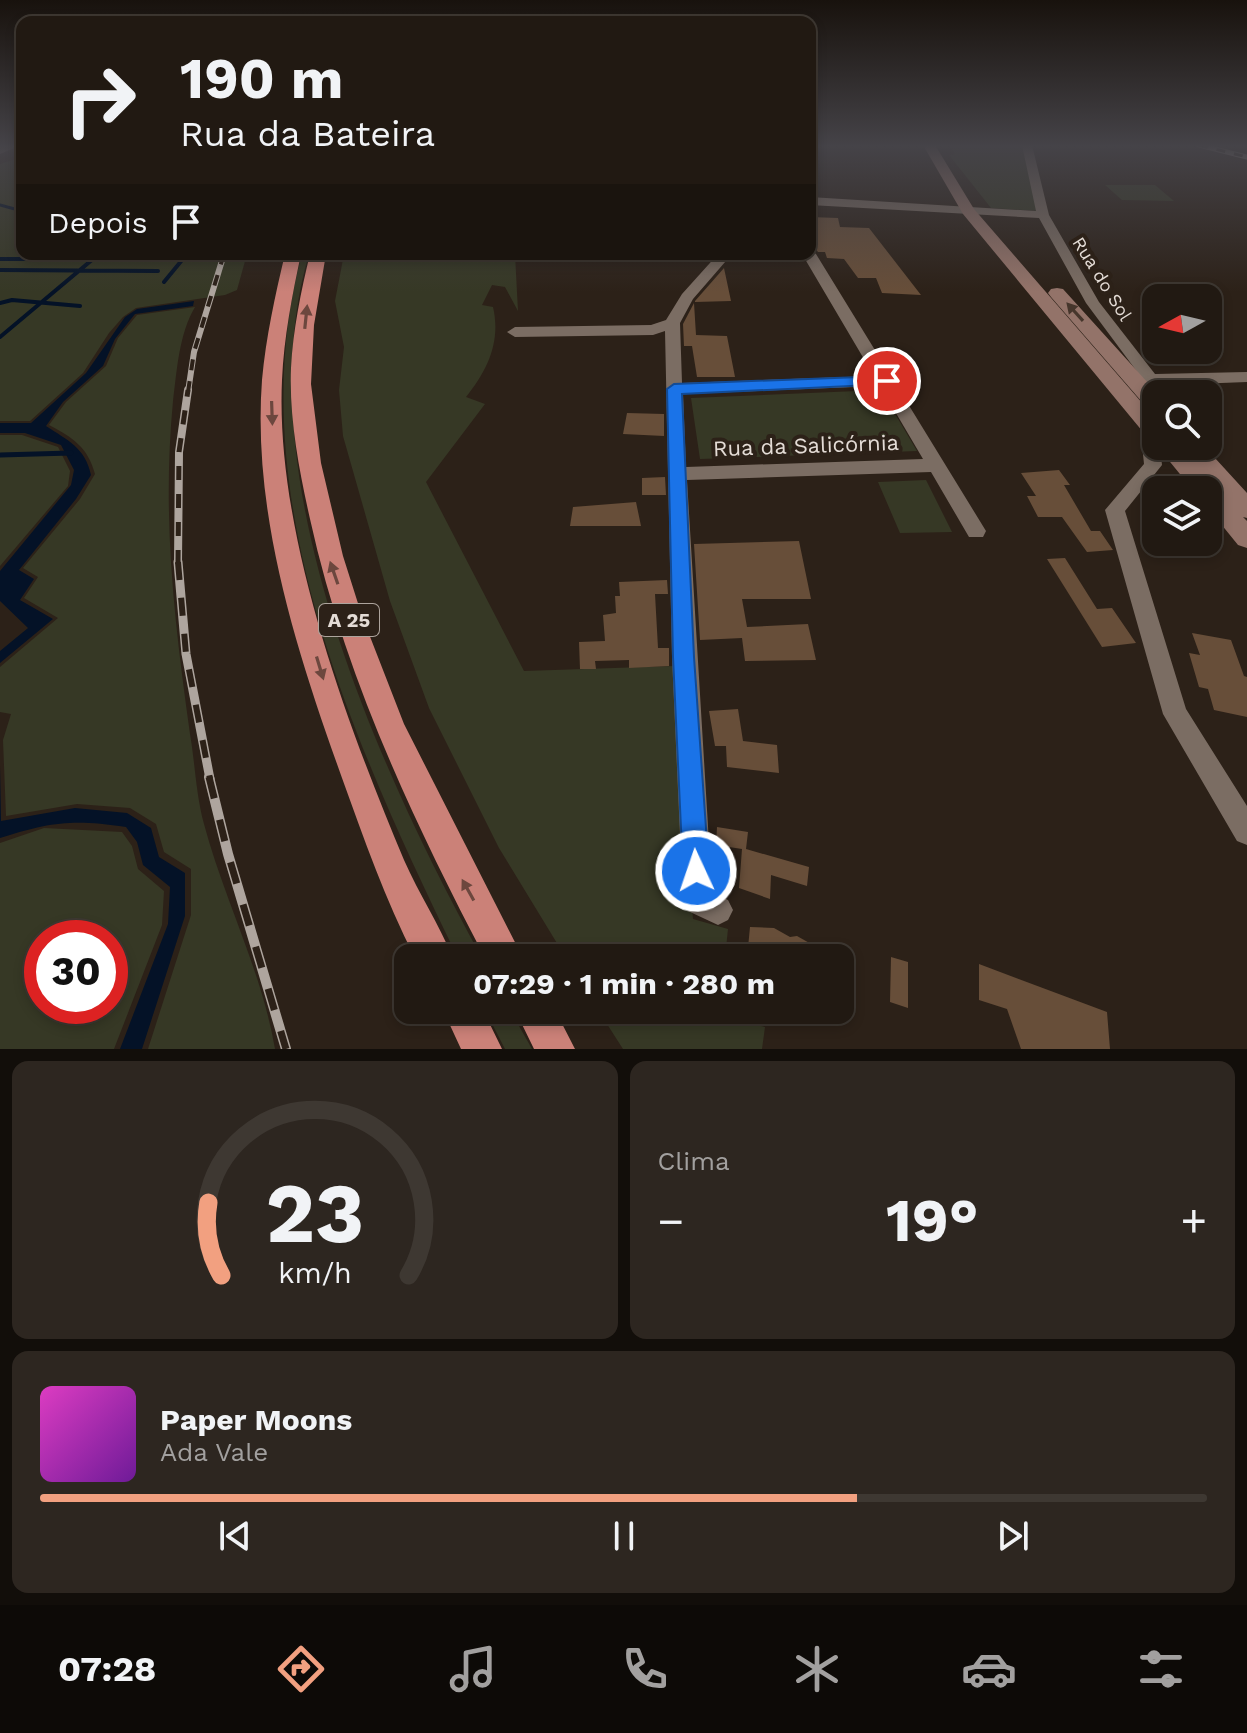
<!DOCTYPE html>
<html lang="pt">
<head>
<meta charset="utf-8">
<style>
  :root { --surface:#211912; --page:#2d2620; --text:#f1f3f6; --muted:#a2a09f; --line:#3e3832; --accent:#f2a080 }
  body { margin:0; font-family:"Work Sans",sans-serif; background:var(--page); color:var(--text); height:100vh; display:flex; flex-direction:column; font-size:30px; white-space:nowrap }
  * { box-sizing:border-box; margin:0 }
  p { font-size:26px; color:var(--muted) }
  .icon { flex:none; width:44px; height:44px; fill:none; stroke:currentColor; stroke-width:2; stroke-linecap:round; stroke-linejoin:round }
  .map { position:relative; height:1049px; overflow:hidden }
  .details { display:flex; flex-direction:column; gap:12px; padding:12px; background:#120e0a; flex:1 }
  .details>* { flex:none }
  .hud { position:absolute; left:16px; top:16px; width:800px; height:244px; border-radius:16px; box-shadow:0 4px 12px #0003,0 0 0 2px var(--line); background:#211912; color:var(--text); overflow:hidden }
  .needle { width:52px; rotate:262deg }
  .controls { position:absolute; left:1142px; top:284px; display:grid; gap:16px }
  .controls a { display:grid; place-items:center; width:80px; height:80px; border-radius:16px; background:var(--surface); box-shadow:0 4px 12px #0003,0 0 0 2px var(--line); font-size:40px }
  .speed { position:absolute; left:24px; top:920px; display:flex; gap:16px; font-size:40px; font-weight:700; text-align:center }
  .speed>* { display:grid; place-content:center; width:104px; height:104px; border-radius:50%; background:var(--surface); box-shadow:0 4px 12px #0003,0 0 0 2px var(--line); line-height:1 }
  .speed .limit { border:12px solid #d22; background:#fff; color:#111 }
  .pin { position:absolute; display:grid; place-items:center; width:68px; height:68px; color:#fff; margin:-34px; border:4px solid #fff; border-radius:50%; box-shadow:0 2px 8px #0007 }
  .me { position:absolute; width:88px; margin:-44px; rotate:357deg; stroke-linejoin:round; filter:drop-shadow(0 0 6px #0008) }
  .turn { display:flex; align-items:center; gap:28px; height:168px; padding:0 32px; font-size:36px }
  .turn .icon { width:104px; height:104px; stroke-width:2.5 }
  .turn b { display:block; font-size:56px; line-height:68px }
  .then { display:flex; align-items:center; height:76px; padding:0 32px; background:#0003; gap:16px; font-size:30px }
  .big { font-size:60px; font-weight:700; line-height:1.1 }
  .details .widget { flex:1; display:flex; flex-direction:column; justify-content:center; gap:12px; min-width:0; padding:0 28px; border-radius:16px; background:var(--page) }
  .details .dial { align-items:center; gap:0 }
  .dial svg { height:208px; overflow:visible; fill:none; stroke:var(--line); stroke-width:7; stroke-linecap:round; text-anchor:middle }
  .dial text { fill:var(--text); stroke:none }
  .song { display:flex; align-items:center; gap:24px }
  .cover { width:96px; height:96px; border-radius:12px; background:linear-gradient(135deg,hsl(310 70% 55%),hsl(280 70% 35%)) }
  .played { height:8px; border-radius:4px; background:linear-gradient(90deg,var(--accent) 70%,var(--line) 70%) }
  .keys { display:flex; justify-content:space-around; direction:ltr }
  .heat { display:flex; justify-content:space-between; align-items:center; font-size:44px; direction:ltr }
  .details .tiles { flex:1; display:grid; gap:12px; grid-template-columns:1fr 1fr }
  .widget:last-child { grid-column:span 2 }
  .trip { position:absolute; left:394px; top:944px; width:460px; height:80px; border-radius:16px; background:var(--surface); box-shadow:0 4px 12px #0003,0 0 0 2px var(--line); font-weight:700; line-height:80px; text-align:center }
  .tabs { display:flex; height:128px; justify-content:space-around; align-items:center; background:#0d0a07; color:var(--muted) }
  .tabs .icon { width:56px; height:56px }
  .tabs .active { color:var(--accent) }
  .tabs b { font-size:36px; color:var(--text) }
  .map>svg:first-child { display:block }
  .green { fill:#363825; fill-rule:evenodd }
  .water { fill:#041227 }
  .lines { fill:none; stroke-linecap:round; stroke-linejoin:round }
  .stream-far2 { stroke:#041227; stroke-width:3 }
  .stream-far1 { stroke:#041227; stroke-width:4 }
  .stream { stroke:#041227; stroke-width:5 }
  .building { fill:#674e39 }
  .street { fill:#7b6d63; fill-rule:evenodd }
  .secondary { fill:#937369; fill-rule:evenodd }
  .highway { fill:#cb8178; fill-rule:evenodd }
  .rail-far4-casing { stroke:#aea59e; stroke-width:5 }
  .rail-far3-casing { stroke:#aea59e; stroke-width:6 }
  .rail-far2-casing { stroke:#aea59e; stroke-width:8 }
  .rail-far1-casing { stroke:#aea59e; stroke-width:9 }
  .rail-casing { stroke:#aea59e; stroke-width:10 }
  .rail-far4 { stroke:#2c2118; stroke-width:3; stroke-dasharray:9; stroke-linecap:butt }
  .rail-far3 { stroke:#2c2118; stroke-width:4; stroke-dasharray:11; stroke-linecap:butt }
  .rail-far2 { stroke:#2c2118; stroke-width:5; stroke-dasharray:14; stroke-linecap:butt }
  .rail-far1 { stroke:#2c2118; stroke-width:6; stroke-dasharray:18; stroke-linecap:butt }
  .rail { stroke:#2c2118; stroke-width:7; stroke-dasharray:22; stroke-linecap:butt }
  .oneway { fill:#46362c }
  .oneway2 { fill:#6c473e }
  .route { fill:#1a73e8; stroke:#114b97; stroke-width:2 }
  .labels { text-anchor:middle; stroke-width:8; stroke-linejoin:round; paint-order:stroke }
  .far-street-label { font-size:18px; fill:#e4dcd6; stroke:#2c2118 }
  .shield { fill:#2c2118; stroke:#ada49d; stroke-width:2 }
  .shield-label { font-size:20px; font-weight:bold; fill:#e4dcd6 }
  .street-label { font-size:22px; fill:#e4dcd6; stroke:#2c2118 }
</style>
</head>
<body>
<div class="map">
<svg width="1247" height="1049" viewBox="0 0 1247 1049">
  <rect width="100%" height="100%" fill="#2c2118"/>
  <path class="green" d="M950,145h74l15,66 -48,-3 -42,-53 6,-1z
    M22,157v97h225l-10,36 -12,5 -89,13 -13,9 -14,16 -26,40 -53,48h-30v-257z
    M1105,185h50l19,16 -52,-1z
    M302,254h7c-65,219 68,513 173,704h-24c-102,-210 -221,-467 -156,-704z
    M344,254h171l3,57 -13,-24 -13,-2 -10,20 11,2c8,34 -5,63 -27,90l19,7 -59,78 98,189 150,-5 19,253 35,10 -3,29h-159l-67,-110 -70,-140 -39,-107 -47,-165 -4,-46 5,-43 -9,-46z
    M195,307c-16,27 -18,63 -22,94 -11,116 1,218 17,333 5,29 6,61 14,90 20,75 58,148 71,225h-127l43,-134v-46l-27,-17 -8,-28 -26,-16 -53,-4 -71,12 -3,-76 8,-26 -11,-2v-45l58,-49 -34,-20 14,-21 -15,-9 57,-69 15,-25c-7,-27 -23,-37 -46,-49l17,-23 40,-36 12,-28 19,-23z
    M881,390l36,61 -217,8 -9,-61z
    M0,435h22l36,12 12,24 -2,15 -68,80z
    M926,480l26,52 -52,1 -22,-51z
    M44,828l78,4 10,14 6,23 26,22 -2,34 -48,124h-114v-206zM42,938h68v68h-68z
    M485,1010h25l22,39h-27z
    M598,1010h121v5l46,12 -3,22h-139z"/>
  <path class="water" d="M194,301l-1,5 -58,8 -20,25 -12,27 -40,36 -17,24c21,14 39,21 45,49l-15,24 -57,71 15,9 -14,21 33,19 -53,44v-12l28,-23 -28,-27v-30l71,-86 3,-15 -13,-25 -36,-12h-25v-10h31l55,-50 39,-56 12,-8z
    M0,766l1,55 74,-13 52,5 24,15 8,29 26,16v43l-43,133h-22l48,-125 2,-37 -27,-22 -6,-23 -11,-15c-53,-8 -76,-5 -126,11z"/>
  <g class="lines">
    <path class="stream-far2" d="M0,205l22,6"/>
    <path class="stream-far1" d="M0,259h160
      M0,270l158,1
      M164,282l23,-28
      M0,303l12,-3 68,6
      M0,337l99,-83"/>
    <path class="stream" d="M0,455l71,-2"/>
  </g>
  <path class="building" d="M810,217l28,1 2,9 29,1 52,67 -39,-2 -6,-15h-18l-14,-19 -17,-1 -2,-6h-7l-8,-11z
    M724,268l7,33 -36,1v-1z
    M694,303l2,32 31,1 8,41h-38l-5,-31h-8l-1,-22z
    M627,413l37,1v22l-41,-2z
    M1059,470l11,15h-6l27,46h9l13,19 -26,2 -25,-35h-24l-11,-21h9l-15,-23z
    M665,477l1,18h-24v-17z
    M636,502l5,24h-71l3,-19z
    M799,541l12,58h-69l5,28 61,-3 8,36 -71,1 -3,-23 -42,2 -6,-96z
    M1065,558l32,51 15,-1 24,35 -34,4 -55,-88z
    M667,580l1,14h-13l3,54h11v18l-40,2v-8l-34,1 1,8h-16l-1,-27 26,-1 -2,-26 13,-2 -1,-17h5l-1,-14z
    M1192,633l39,7 13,36 3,1v40l-33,-7 -6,-21 -9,-2 -10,-34 11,2z
    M738,709l5,32 34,4 2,28 -52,-6 -1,-21h-11l-6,-35z
    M717,827l31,5 -2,17 63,18 -2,19 -36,-11 -1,24 -31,-11 3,-39 -26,-4z
    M750,927l24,1 16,9 7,-1 39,22h-89z
    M891,957l17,5v46l-18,-6z
    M979,964l128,48 3,37h-89l-14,-40 -28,-9z"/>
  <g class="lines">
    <path class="street" d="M7,145h14l-21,9v-7z
      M1022,145h10l17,70 50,87 56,72 92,-2v10l-78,3 -36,-3 -2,-4 7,-5 -52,-70 -47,-85 -229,-13v-8l226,14z
      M810,250l6,4 170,277 -3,6h-14l-38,-65 -244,8 25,412 16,8 5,10 -5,10 -10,5 -30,-14 -5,-10 -11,-244 -7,-326 -12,4 -138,2 -8,-5 8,-5 136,-2 15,-5 16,-26 36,-40h14l-39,45 -13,24 2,60 192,-7 -72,-122h8zM880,386l43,73 -237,8 -3,-73z
      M1149,419l7,3v24h4l2,19 -37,46 61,198 61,97v39l-10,-4 -74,-127 -58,-204 39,-46 -4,-39z"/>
    <path class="secondary" d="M923,145h12l39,64 182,210v21l-8,-2 -185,-224z
      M1057,288l6,1 95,105 -2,18 -7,-2 -98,-113 -3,-4 3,-4z
      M1157,446h23l3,3 -2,-3h23l43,47v25l-4,-1 4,4v27l-9,-3 -30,-37v-18h-15z"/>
    <path class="highway" d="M285,254h16c-9,42 -17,83 -19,126 -7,151 64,342 122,480 15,34 35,64 49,98h-38c-30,-59 -51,-119 -73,-180 -45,-126 -90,-263 -80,-398 4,-43 13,-84 23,-126z
      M310,254h16l-12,71 -3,59 10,79 22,93 19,60 42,108 119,234h-38c-73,-140 -141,-284 -175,-439 -11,-49 -21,-101 -19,-151 2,-38 10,-77 19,-114z
      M443,1010h40l19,39h-41z
      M515,1010h40l20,39h-41z"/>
    <defs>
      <path id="rail-far4" d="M1199,145l48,12"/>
      <path id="rail-far3" d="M188,392l6,-40 30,-98"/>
      <path id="rail-far2" d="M178,564l1,-112 9,-62"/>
      <path id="rail-far1" d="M178,562l8,92 24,125"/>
      <path id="rail" d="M209,777l19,77 58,195"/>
    </defs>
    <use href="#rail-far4" class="rail-far4-casing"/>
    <use href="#rail-far3" class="rail-far3-casing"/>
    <use href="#rail-far2" class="rail-far2-casing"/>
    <use href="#rail-far1" class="rail-far1-casing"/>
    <use href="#rail" class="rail-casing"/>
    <use href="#rail-far4" class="rail-far4"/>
    <use href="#rail-far3" class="rail-far3"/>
    <use href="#rail-far2" class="rail-far2"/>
    <use href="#rail-far1" class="rail-far1"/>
    <use href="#rail" class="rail"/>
  </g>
  <defs><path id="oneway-solid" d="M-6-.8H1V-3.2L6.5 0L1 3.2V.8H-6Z" transform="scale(2)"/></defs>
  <use class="oneway" href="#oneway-solid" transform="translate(1075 312) rotate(-132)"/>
  <g class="oneway2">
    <use href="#oneway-solid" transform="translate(306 317) rotate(-84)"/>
    <use href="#oneway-solid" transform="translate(272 413) rotate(88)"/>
    <use href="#oneway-solid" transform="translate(334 573) rotate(-109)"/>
    <use href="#oneway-solid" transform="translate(320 668) rotate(73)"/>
    <use href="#oneway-solid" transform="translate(468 890) rotate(-119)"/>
  </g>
  <linearGradient id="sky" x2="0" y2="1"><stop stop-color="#18120d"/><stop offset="0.5" stop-color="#454348"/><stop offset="1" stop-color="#454348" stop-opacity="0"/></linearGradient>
  <rect width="1247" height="292" fill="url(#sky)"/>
  <path class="route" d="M887,376l7,5 -2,3 -210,10 12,263 15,214 -4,9 -9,4 -9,-4 -4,-9 -10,-214 -6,-268 7,-5z"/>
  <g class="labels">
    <g class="far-street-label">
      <text transform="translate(1102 279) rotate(58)" y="6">Rua do Sol</text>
    </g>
    <rect class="shield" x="319" y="604" width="60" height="32" rx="6"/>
    <g class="shield-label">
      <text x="349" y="627">A 25</text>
    </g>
    <g class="street-label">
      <text transform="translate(806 445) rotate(-2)" y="8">Rua da Salicórnia</text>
    </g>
  </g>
</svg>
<div class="controls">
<a><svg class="needle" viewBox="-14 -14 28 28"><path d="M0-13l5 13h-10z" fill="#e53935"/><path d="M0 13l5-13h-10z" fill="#a2a09f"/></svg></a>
<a><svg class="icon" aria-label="search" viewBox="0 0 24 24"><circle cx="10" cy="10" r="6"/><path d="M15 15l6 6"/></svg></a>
<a><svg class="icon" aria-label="layers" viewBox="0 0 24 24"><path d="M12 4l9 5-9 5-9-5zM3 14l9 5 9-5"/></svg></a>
</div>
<div class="speed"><div class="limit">30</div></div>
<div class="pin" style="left:887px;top:381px;background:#d93025"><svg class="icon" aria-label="arrive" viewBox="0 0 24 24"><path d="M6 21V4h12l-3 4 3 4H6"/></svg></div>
<svg class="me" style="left:696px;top:871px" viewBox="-20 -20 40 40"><circle r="17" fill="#1a73e8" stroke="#fff" stroke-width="3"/><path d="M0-11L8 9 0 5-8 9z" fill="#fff"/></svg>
<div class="trip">07:29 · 1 min · 280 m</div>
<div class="hud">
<div class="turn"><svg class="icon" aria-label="right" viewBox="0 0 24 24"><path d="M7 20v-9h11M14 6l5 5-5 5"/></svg><div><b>190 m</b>Rua da Bateira</div></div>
<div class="then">Depois<svg class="icon" aria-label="arrive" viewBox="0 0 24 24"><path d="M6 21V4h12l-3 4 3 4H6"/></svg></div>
</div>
</div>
<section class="details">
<div class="tiles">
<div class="widget dial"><svg viewBox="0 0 100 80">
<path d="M14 69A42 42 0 1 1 86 69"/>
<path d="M14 69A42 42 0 0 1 9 41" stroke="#f2a080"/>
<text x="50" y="56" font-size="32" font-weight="700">23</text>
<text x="50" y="72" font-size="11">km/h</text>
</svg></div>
<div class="widget"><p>Clima</p>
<div class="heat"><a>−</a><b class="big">19°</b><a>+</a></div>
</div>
<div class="widget">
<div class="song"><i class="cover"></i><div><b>Paper Moons</b><p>Ada Vale</p></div></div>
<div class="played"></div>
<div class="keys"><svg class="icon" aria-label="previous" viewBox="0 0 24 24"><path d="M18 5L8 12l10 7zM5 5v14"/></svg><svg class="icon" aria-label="pause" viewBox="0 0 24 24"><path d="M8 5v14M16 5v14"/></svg><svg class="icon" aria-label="next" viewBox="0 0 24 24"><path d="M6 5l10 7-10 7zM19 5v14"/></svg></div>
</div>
</div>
</section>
<nav class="tabs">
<b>07:28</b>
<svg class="icon active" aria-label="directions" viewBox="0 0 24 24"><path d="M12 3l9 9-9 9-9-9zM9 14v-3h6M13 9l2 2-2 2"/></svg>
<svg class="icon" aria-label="music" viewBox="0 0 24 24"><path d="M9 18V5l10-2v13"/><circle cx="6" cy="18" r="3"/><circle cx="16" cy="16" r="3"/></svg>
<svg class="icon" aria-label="phone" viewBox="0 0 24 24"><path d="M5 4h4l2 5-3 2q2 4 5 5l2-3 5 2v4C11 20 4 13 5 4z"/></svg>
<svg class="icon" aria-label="climate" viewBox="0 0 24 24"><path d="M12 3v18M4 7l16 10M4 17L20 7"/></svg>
<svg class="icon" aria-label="car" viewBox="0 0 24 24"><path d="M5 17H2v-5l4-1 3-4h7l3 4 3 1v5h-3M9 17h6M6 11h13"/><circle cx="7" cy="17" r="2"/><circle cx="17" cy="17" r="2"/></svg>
<svg class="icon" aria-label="filters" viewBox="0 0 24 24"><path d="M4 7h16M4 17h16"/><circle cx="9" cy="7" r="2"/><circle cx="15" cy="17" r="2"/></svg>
</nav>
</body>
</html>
